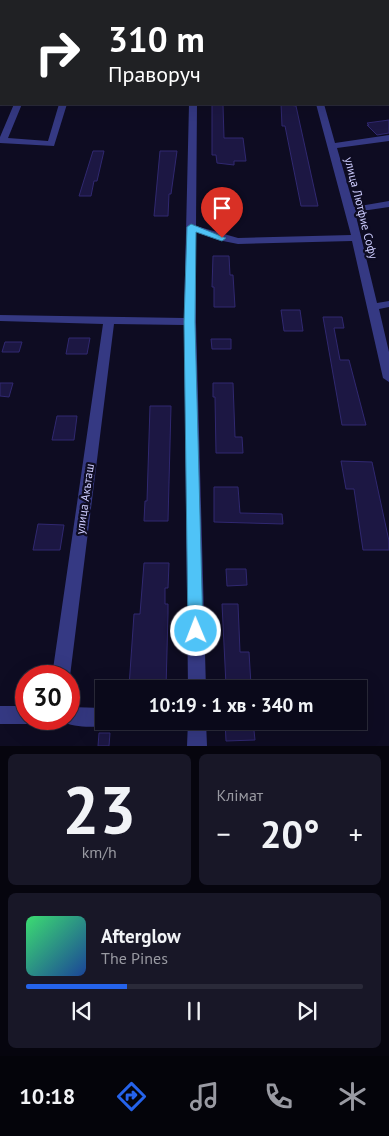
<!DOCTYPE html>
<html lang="uk">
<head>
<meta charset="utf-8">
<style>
  :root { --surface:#0a091a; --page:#181727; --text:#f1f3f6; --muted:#999aa2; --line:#2a2a39; --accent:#2563eb }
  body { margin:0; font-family:"PT Sans",sans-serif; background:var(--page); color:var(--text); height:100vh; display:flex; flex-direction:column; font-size:19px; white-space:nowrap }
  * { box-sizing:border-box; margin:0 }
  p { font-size:16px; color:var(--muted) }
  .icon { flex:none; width:28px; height:28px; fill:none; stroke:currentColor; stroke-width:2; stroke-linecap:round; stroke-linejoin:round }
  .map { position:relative; height:746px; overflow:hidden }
  .details { display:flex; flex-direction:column; gap:8px; padding:8px; background:#06050e; flex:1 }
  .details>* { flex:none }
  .banner { position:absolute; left:0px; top:0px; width:390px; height:105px; box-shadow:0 5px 20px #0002,0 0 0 1px var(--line); background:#202124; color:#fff; overflow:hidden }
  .speed { position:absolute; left:15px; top:665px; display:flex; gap:10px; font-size:25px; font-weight:700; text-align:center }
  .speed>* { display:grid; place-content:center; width:65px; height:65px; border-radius:50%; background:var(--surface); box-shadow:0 5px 20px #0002,0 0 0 1px var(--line); line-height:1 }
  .speed .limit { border:8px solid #d22; background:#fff; color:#111 }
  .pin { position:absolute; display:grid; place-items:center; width:42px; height:42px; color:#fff; margin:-51px -21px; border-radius:50% 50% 50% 0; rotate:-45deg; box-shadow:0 0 5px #0007 }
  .pin .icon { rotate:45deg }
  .me { position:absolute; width:55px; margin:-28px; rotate:359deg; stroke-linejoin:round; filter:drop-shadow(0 0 4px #0008) }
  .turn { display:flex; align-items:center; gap:18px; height:105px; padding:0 25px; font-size:22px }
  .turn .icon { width:65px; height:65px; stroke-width:2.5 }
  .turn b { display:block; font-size:35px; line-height:42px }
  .big { font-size:38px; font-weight:700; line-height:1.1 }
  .details .card { flex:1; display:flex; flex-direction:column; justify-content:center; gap:8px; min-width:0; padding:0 18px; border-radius:8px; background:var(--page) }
  .details .dial { align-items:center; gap:0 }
  .dial b { font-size:65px; line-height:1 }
  .song { display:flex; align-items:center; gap:15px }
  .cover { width:60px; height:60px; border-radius:8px; background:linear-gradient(135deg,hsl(140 70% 55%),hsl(220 70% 35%)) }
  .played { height:5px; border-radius:2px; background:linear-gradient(90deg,var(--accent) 30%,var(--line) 30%) }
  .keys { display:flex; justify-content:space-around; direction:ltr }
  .heat { display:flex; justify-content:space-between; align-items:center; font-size:28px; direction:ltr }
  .details .tiles { flex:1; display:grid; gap:8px; grid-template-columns:1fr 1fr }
  .card:last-child { grid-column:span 2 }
  .trip { position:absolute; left:95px; top:680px; width:272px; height:50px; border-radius:0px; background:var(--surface); box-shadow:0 5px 20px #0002,0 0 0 1px var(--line); font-weight:700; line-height:50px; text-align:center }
  .tab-bar { display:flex; height:80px; justify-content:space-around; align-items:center; background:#04040a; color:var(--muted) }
  .tab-bar .icon { width:35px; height:35px }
  .tab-bar .on { color:var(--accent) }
  .tab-bar b { font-size:22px; color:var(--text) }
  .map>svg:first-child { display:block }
  .building { fill:#1c1743; stroke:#302870 }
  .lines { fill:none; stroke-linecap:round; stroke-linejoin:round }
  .minor { fill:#353983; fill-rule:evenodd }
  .route { fill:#4fc3f7; stroke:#337fa1 }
  .labels { text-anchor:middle; stroke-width:4.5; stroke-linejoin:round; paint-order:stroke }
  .street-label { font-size:12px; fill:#cecdff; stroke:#0e0c22 }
</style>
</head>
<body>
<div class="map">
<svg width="389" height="746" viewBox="0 0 389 746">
  <rect width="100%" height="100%" fill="#0e0c22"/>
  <path class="building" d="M281,104l15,2 22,100h-17l-16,-80h-3z
    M212,105h11l1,33h19l3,23h-12v4l-17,-2 -1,-8h-4z
    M389,120v13l-12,2 -10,-10h2l-2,-2z
    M93,151h11l-7,30h-3l-3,15h-12z
    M160,151h17l-6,43h-2l-1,22h-14z
    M213,194h15l1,27h-16z
    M213,256h16l1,19h3l2,32h-21v-20h-2z
    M281,310h19l3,21h-19z
    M323,317h19l2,11h-10l6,32h9l17,65h-24z
    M69,338h21l-3,16h-21z
    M211,339h20v10h-19z
    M5,342h17l-3,10h-17z
    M0,383h13l-4,14 -9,-1z
    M213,383h20l2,54h7l1,16h-27l-1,-56h-2z
    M150,406h21l-3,115h-24l1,-20h2z
    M57,416h20l-3,24h-22z
    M341,461l31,1 17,79v9h-26l-9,-61h-8z
    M214,487h24l2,26 42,1 1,10 -69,-2z
    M38,524l26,1 -4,25h-27z
    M144,563h25l-1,25h-3v16h3v10l-2,74 -37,-1 5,-73h6z
    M226,569h20l1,16 -20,1z
    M222,604h16l2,48h9l2,33h-25z
    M225,721h28l2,19 -29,1z
    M99,733h11l-1,13h-11z"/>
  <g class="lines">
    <path class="minor" d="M16,0h6v1h-6z
      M105,0h6v1h-6z
      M205,0h6v1h-6z
      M259,0h6v1h-6z
      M0,59h1v4h-1z
      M14,104h8l-14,34 40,3 11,-37h8l-13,42 -54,-3v-6z
      M189,104h8l-1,122 42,12 113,-3 -35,-131h8l11,39 54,-8v6l-52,7 17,59 35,-6v6l-34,5 22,91 12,-2v6l-10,2 10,43v30l-6,-4 -31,-137 -114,3 -20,-4 -22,-8v90l10,367h-18l-4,-364 -70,-1 -44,352 -1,3v-3h-17l51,-352 -103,-3v-6l184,3z
      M0,706h26v13h8l-1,2 -7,3h-26z
      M69,707l35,1v13h7c-8,9 -37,6 -49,1l-1,-3h8z
      M188,721h18l1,25h-20z"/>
  </g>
  <path class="route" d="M191,224l35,14 -4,3 -26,-9 -1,90 8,309 -2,5 -5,2 -6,-2 -2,-5 -4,-309 3,-95z"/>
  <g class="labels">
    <g class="street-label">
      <text transform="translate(361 208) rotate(76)" y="4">улица Лютфие Софу</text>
      <text transform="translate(85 499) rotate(-82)" y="4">улица Акъташ</text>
    </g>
  </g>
</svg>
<div class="speed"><div class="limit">30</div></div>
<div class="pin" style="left:222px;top:238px;background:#d93025"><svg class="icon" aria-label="arrive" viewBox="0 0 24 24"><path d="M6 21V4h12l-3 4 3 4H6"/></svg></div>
<svg class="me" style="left:196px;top:631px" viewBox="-20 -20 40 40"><circle r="17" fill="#4fc3f7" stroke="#fff" stroke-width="3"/><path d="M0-11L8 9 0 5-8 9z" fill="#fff"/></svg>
<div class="trip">10:19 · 1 хв · 340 m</div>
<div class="banner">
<div class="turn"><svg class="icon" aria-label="right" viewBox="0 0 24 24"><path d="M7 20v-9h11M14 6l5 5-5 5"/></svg><div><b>310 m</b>Праворуч</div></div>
</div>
</div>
<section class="details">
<div class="tiles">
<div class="card dial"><b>23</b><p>km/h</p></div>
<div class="card"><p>Клімат</p>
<div class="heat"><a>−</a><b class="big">20°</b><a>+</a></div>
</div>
<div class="card">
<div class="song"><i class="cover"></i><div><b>Afterglow</b><p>The Pines</p></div></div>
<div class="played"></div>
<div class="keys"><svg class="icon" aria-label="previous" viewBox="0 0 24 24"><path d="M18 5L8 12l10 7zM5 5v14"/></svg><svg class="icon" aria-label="pause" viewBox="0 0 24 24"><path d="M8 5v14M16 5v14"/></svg><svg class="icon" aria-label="next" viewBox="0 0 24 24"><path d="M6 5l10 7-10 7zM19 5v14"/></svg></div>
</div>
</div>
</section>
<nav class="tab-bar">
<b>10:18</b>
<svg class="icon on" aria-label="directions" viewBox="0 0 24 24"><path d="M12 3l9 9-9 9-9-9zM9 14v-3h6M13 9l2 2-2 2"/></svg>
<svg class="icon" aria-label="music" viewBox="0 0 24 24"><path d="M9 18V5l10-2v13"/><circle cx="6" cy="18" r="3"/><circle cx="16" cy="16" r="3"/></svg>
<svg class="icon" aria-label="phone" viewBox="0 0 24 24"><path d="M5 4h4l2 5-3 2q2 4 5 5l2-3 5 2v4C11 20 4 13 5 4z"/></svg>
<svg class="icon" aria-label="climate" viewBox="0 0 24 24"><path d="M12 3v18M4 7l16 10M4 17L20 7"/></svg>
</nav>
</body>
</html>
